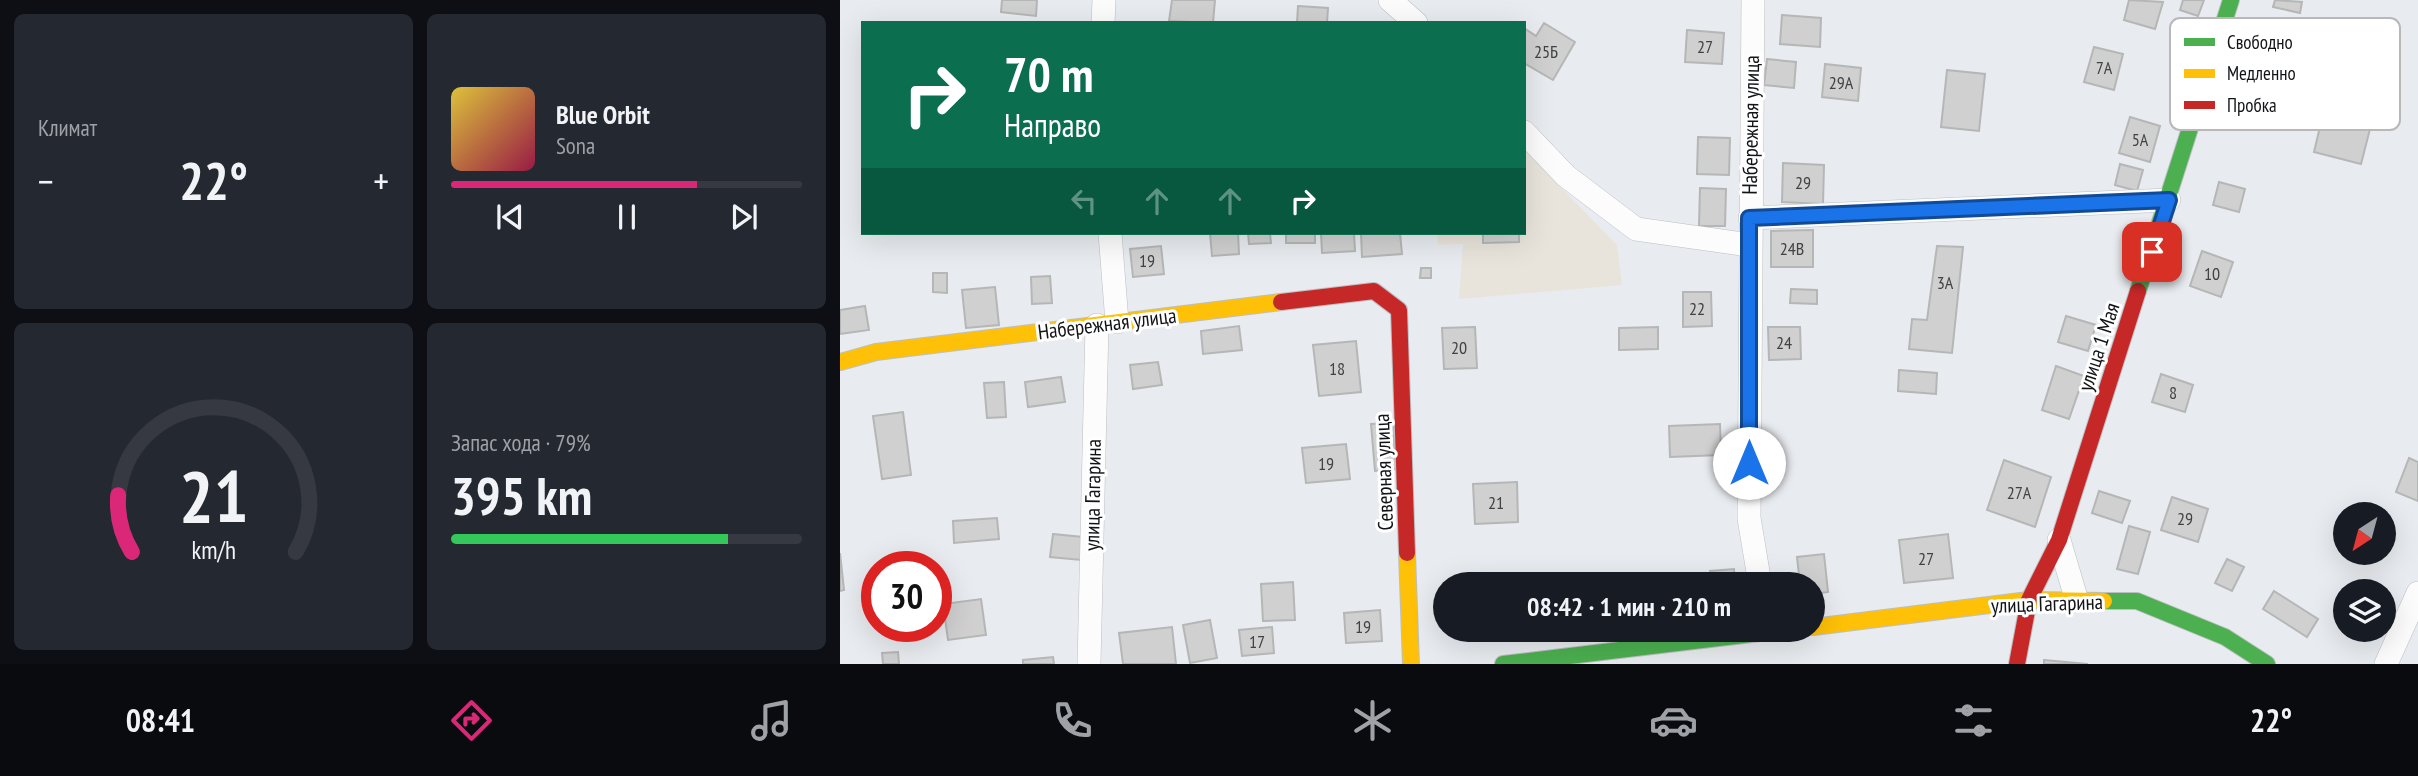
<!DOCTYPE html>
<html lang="ru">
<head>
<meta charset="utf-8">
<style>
  :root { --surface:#171b24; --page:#242831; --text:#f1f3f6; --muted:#9ea1a6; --line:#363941; --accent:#db2777 }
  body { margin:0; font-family:"PT Sans Narrow",sans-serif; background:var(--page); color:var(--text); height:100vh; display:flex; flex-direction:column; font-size:26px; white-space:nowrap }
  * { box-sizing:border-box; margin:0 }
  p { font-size:23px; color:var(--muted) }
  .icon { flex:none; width:38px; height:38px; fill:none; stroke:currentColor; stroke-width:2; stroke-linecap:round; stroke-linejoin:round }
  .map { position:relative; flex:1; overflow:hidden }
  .drawer { display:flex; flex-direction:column; gap:14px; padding:14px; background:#0d0f14; width:840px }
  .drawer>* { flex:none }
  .hud { position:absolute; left:21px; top:21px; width:665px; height:214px; border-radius:0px; box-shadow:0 7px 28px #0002; background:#0b6e4f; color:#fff; overflow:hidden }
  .needle { width:46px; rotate:216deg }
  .controls { position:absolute; left:1493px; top:502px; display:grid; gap:14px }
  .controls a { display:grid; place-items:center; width:63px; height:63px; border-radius:50%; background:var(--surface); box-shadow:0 7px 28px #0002; font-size:35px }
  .speed { position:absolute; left:21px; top:551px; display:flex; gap:14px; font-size:35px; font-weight:700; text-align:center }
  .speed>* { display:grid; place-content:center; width:91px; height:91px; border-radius:50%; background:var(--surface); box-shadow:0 7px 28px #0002; line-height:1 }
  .speed .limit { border:10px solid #d22; background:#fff; color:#111 }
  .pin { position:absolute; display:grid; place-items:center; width:60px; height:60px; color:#fff; margin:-30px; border-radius:14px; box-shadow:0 4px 10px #0006 }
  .me { position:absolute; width:77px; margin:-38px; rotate:0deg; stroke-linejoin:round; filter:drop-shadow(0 0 5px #0008) }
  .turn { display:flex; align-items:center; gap:24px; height:147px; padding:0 28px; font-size:32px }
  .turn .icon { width:91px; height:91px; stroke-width:2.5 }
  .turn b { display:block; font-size:49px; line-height:60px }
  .lanes { display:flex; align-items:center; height:66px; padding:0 28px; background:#0003; justify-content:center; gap:35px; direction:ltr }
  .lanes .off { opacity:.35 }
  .big { font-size:52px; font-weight:700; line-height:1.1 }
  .drawer .tile { flex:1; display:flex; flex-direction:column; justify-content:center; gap:10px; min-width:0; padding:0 24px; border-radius:10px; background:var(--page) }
  .drawer .dial { align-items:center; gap:0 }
  .dial svg { height:182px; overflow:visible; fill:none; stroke:var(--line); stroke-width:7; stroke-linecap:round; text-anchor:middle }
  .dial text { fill:var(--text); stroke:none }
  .song { display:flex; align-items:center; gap:21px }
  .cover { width:84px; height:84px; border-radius:10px; background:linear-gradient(135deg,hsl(50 70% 55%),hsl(340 70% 35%)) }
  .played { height:7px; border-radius:4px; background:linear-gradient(90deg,var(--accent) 70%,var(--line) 70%) }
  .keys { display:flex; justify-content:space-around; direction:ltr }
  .heat { display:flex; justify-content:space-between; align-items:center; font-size:38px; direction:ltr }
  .charge { height:10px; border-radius:5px; background:linear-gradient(90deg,#34c759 79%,var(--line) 0) }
  .drawer .tiles { flex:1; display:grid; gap:14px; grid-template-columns:repeat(2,1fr) }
  .trip { position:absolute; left:593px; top:572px; width:392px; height:70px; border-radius:35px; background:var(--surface); box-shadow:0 7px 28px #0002; font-weight:700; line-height:70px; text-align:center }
  .tab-bar { display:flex; height:112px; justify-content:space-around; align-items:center; background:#090b0e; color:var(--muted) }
  .tab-bar .icon { width:49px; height:49px }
  .tab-bar .current { color:var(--accent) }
  .tab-bar b { font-size:32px; color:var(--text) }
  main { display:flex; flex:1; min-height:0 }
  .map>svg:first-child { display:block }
  .industrial { fill:#e9e4db }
  .building { fill:#d0d0d0; stroke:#b5b6b6; stroke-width:2 }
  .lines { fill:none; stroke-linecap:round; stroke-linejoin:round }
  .street-casing { stroke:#bdbfc2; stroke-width:24 }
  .fast-casing { stroke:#bdbfc2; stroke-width:18 }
  .slow-casing { stroke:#bdbfc2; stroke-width:18 }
  .jam-casing { stroke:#bdbfc2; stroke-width:18 }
  .street { stroke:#fcfcfd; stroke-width:23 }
  .fast { stroke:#4caf50; stroke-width:16 }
  .slow { stroke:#ffc107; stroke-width:16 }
  .jam { stroke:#c62828; stroke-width:16 }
  .route-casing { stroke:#114b97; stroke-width:18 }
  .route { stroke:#1a73e8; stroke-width:12 }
  .labels { text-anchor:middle; stroke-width:6; stroke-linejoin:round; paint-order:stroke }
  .number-label { font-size:18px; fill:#414244 }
  .street-label { font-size:21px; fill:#111316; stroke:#fff }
  .key { fill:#fff; stroke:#b8b8b9; stroke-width:2 }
  .key-label { font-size:19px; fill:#111316 }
</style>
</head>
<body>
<main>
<section class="drawer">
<div class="tiles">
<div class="tile"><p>Климат</p>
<div class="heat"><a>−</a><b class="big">22°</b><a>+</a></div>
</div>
<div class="tile">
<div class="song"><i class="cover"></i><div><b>Blue Orbit</b><p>Sona</p></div></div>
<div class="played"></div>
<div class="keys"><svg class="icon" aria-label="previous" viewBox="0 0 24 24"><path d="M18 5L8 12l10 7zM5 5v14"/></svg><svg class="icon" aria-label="pause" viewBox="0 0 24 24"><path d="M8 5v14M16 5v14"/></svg><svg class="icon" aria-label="next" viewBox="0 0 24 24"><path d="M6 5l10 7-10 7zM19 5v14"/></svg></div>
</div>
<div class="tile dial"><svg viewBox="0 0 100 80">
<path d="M14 69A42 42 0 1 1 86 69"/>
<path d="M14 69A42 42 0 0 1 8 44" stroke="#db2777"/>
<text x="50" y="56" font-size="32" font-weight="700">21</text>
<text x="50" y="72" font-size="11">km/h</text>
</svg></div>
<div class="tile"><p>Запас хода · 79%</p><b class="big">395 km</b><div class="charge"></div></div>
</div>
</section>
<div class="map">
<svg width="1578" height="664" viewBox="0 0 1578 664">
  <rect width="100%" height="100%" fill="#e8ebef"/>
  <path class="industrial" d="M684,150l93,95 5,40 -163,14 4,-55 -25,1 -1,-12h87z"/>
  <path class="building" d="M162,0h35l-1,16 -35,-4z
    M332,0h43l-2,23 -44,-2z
    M1289,0l34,2 -8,27 -31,-9z
    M1343,0h21l-6,16 -18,-6z
    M1435,0l27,2 -2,11 -27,-6z
    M458,6l30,2 -1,15h-30z
    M942,15l39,3 -1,29 -40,-3z
    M704,23l31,19 -22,38 -29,-17v-35l12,8z
    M847,30l37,3 -2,31 -37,-2z
    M1254,47l29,7 -9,36 -30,-8z
    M927,59l29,3 -2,26 -30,-3z
    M985,64l36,4 -3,33 -36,-4z
    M1107,70l38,4 -6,57 -38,-4z
    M1483,114l48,11 -10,39 -47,-12z
    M1290,117l30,9 -10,36 -31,-9z
    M858,137l32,1 -1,37 -32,-1z
    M943,163l41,2 -1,39 -41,-2z
    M1280,164l23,6 -6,21 -22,-6z
    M1379,182l26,7 -6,23 -26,-7z
    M860,188l26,1 -1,37h-26z
    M973,230v37h-42v-36z
    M370,233h28l1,21 -27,2z
    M408,233h22l1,10 -22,1z
    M446,233h29v10h-29z
    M481,233h33l1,18 -33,2z
    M521,233h39l2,21 -40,3z
    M643,233h36v9l-36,1z
    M321,246l3,28 -31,3 -3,-28z
    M1097,246l26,1 -11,106 -43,-4 3,-30 15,1z
    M1362,251l31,11 -12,35 -31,-11z
    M581,268h10v10h-11z
    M93,273h14v20l-14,-1z
    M210,276l2,27 -20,1 -1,-27z
    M155,287l4,38 -33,3 -4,-38z
    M951,289l26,1v14l-27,-1z
    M843,292h28l1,34 -29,1z
    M25,306l4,24 -29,4v-24z
    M1226,316l30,9 -8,26 -30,-9z
    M399,326l3,24 -39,4 -2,-23z
    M635,327l2,41 -33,1 -2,-41z
    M818,327v22l-39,1v-22z
    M928,327h32l1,32 -32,1z
    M516,341l5,51 -42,4 -6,-51z
    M318,362l4,23 -29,4 -3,-24z
    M1216,366l28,10 -15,43 -27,-9z
    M1059,370l38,3 -1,21 -38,-3z
    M1321,374l32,11 -8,27 -33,-10z
    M221,377l4,25 -37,5 -3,-25z
    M164,382l2,35 -19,1 -3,-35z
    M63,412l8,63 -29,4 -9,-63z
    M553,423l3,46 -21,2 -4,-47z
    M880,424l1,31 -51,2 -1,-31z
    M506,444l4,35 -44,4 -4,-35z
    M1569,458l9,4v39l-22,-9z
    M1164,460l47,17 -16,50 -48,-17z
    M677,482l1,40 -43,2 -2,-40z
    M1259,491l31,10 -8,22 -30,-10z
    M1332,497l36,12 -10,33 -37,-12z
    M157,518l2,21 -45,4 -1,-22z
    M1289,526l21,6 -12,42 -21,-5z
    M213,534l30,3 -2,23 -31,-3z
    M1108,534l5,44 -49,5 -5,-43z
    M0,553l4,37 -4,1z
    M984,554l4,38 -15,2v-10h-13l-3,-27z
    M1387,559l17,8 -12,24 -17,-8z
    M894,569l1,15h-25v-13z
    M453,582l2,38 -32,1 -2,-37z
    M1434,591l44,28 -11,18 -44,-28z
    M141,599l5,36 -38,5 -5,-36z
    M540,610l2,31 -36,2 -2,-30z
    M370,620l7,38 -27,5 -7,-38z
    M332,627l4,37h-53l-4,-31z
    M432,627l2,26 -32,3 -3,-26z
    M58,652l1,12h-16l-1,-11z
    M213,657l1,7h-31v-4z
    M1204,660l44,4h-44z"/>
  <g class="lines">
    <defs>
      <path id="street" d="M550,0l26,23
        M913,0l-4,518 11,66
        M263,23l1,-23
        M684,132l42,44 70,53 113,16
        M910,218l419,-18
        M270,233l7,89
        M1219,540l18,61
        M249,664l8,-339
        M1546,664l32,-71"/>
      <path id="fast" d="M1298,291l93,-291
        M1264,601h33l88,36 42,27
        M663,664l282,-34"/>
      <path id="slow" d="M0,362l36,-10 405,-50
        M567,553l4,111
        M973,627l216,-27 75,1"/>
      <path id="jam" d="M441,302l93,-11 25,19 8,243
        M1177,664l12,-64 30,-60 79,-249"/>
    </defs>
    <use href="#street" class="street-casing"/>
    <use href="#fast" class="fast-casing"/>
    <use href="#slow" class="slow-casing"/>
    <use href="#jam" class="jam-casing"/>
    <use href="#street" class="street"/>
    <use href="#fast" class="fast"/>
    <use href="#slow" class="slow"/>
    <use href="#jam" class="jam"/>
  </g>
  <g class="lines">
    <defs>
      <path id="route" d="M909,463v-245l420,-18 -17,52"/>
    </defs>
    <use href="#route" class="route-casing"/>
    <use href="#route" class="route"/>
  </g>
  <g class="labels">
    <g class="number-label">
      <text x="865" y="53">27</text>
      <text x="706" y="58">25Б</text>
      <text x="1264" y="74">7А</text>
      <text x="1001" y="89">29А</text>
      <text x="1300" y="146">5А</text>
      <text x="963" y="189">29</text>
      <text x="952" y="255">24В</text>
      <text x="307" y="267">19</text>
      <text x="1372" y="280">10</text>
      <text x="1105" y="289">3А</text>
      <text x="857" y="315">22</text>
      <text x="944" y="349">24</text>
      <text x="619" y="354">20</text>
      <text x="497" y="375">18</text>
      <text x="1333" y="399">8</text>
      <text x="486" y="470">19</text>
      <text x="1179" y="499">27А</text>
      <text x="656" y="509">21</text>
      <text x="1345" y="525">29</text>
      <text x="1086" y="565">27</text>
      <text x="523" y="633">19</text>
      <text x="417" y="648">17</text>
    </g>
    <g class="street-label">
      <text transform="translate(911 125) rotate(-89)" y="7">Набережная улица</text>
      <text transform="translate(267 324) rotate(-7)" y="7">Набережная улица</text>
      <text transform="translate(1259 347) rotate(-72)" y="7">улица 1 Мая</text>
      <text transform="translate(544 472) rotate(-92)" y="7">Северная улица</text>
      <text transform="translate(253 495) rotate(-89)" y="7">улица Гагарина</text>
      <text transform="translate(1207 604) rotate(-2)" y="7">улица Гагарина</text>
    </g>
  </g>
  <rect x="1330" y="18" width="230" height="112" rx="10" class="key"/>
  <rect x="1344" y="38" width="31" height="8" fill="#4caf50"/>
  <rect x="1344" y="69" width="31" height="9" fill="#ffc107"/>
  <rect x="1344" y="101" width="31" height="8" fill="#c62828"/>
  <g class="key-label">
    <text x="1387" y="49">Свободно</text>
    <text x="1387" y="80">Медленно</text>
    <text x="1387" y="112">Пробка</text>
  </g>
</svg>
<div class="controls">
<a><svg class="needle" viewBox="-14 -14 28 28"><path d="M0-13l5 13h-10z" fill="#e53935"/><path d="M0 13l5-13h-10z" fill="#9ea1a6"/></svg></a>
<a><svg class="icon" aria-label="layers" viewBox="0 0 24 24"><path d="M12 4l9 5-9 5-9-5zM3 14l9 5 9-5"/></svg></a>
</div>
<div class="speed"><div class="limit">30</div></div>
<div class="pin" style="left:1312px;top:252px;background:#d93025"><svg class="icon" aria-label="arrive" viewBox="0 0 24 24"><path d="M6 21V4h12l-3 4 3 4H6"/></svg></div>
<svg class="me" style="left:909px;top:463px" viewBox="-20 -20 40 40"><circle r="19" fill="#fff"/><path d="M0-13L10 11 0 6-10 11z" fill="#1a73e8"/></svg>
<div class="trip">08:42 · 1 мин · 210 m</div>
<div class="hud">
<div class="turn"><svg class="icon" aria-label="right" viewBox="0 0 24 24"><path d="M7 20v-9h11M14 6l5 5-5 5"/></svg><div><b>70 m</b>Направо</div></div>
<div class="lanes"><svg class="icon off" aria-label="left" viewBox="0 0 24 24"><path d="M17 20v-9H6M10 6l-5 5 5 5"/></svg><svg class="icon off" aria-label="ahead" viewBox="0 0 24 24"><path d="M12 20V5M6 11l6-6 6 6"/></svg><svg class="icon off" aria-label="ahead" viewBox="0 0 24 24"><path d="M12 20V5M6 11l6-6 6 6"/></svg><svg class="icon" aria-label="right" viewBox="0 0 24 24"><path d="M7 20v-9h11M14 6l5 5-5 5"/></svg></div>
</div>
</div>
</main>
<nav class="tab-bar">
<b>08:41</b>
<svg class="icon current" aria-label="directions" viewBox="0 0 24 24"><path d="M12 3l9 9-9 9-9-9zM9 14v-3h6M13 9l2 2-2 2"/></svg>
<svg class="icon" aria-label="music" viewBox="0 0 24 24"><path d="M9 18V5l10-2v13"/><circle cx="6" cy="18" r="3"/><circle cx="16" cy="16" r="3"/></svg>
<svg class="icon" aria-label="phone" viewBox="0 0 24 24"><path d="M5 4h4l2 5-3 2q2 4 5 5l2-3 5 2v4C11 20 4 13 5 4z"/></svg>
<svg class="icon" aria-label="climate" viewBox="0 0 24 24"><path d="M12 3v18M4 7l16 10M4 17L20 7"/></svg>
<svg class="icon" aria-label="car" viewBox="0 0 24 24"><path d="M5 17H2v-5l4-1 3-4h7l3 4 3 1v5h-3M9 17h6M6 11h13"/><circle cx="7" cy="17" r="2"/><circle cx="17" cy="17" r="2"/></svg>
<svg class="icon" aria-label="filters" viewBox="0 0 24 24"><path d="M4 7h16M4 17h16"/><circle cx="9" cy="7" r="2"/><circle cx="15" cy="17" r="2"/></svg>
<b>22°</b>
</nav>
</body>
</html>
